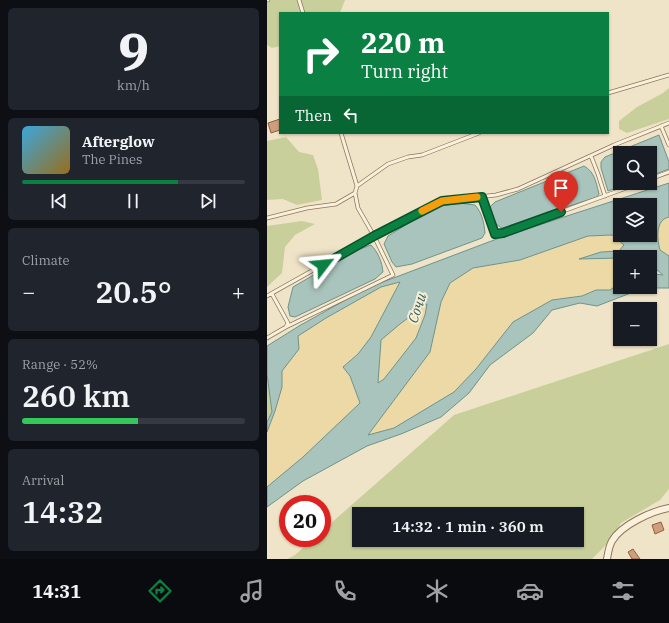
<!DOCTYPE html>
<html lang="en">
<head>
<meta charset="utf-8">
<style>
  :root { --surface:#171b24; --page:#20242c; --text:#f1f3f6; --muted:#9ea1a6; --line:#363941; --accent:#0b8043 }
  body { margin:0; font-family:"IBM Plex Serif",serif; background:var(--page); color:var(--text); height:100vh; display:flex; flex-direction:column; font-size:15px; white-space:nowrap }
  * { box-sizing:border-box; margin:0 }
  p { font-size:13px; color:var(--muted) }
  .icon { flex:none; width:22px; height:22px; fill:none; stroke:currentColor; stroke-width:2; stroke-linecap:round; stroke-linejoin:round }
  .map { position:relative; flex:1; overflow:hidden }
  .sheet { display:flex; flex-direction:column; gap:8px; padding:8px; background:#0d0f14; width:267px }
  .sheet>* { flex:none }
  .hud { position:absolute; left:12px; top:12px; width:330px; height:122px; border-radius:0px; box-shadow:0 1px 3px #0004; background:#0b8043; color:#fff; overflow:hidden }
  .buttons { position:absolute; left:346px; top:146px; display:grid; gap:8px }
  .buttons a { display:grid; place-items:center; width:44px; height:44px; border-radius:0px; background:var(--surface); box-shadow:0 1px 3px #0004; font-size:20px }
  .speed { position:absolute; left:12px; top:495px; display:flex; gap:8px; font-size:20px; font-weight:700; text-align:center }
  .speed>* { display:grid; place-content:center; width:52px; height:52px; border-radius:50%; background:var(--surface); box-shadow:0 1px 3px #0004; line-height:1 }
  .speed .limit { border:6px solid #d22; background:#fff; color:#111 }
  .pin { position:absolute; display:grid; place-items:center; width:34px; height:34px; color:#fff; margin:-41px -17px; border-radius:50% 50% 50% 0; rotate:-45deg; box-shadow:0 0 4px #0007 }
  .pin .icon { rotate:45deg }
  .me { position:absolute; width:44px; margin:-22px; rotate:61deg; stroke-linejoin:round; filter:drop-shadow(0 0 3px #0008) }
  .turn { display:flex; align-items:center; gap:14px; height:84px; padding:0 16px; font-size:18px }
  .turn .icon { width:52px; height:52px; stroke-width:2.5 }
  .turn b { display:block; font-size:28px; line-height:34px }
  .then { display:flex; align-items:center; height:38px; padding:0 16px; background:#0003; gap:8px; font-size:15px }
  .big { font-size:30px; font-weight:600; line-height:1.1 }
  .sheet .widget { flex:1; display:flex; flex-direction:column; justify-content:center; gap:6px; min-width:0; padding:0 14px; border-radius:6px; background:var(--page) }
  .sheet .dial { align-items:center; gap:0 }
  .dial b { font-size:52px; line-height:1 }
  .song { display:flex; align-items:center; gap:12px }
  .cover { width:48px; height:48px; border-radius:6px; background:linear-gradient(135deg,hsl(200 70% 55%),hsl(40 70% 35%)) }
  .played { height:4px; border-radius:2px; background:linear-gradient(90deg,var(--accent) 70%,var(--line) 70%) }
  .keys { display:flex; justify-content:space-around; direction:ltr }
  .heat { display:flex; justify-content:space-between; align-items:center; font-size:22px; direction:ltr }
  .charge { height:6px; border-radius:3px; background:linear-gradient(90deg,#34c759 52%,var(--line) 0) }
  .trip { position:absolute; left:85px; top:507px; width:232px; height:40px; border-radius:0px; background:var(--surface); box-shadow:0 1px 3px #0004; font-weight:600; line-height:40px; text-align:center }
  .dock { display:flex; height:64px; justify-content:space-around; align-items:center; background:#090b0e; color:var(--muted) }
  .dock .icon { width:28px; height:28px }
  .dock .active { color:var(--accent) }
  .dock b { font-size:18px; color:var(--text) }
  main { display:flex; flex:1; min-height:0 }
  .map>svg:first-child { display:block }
  .green { fill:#c9cf9b; fill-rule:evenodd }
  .sand { fill:#ecd9a5 }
  .water { fill:#a9c4bc; stroke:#6f938a; fill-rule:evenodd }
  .building { fill:#cf9f7d; stroke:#8d5f41 }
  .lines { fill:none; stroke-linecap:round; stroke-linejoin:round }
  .lane-casing { stroke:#8d765c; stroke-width:4.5 }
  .street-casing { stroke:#8d765c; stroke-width:8 }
  .lane { stroke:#faf1dc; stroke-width:3 }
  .street { stroke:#faf1dc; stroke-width:6 }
  .route-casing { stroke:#07532c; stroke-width:10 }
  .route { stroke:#0b8043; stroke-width:7 }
  .slow { stroke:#f59e0b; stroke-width:7 }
  .labels { text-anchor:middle; stroke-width:4; stroke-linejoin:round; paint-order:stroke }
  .water-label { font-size:14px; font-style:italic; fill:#2f5d5a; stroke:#f7eed8 }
</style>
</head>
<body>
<main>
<section class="sheet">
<div class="widget dial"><b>9</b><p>km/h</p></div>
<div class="widget">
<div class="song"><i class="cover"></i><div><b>Afterglow</b><p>The Pines</p></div></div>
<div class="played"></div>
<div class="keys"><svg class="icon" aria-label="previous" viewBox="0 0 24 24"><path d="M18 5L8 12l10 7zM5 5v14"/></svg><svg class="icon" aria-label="pause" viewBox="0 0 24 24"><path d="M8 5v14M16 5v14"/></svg><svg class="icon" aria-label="next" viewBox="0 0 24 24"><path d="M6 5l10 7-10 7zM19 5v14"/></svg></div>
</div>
<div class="widget"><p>Climate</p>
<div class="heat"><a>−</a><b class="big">20.5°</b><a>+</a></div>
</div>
<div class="widget"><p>Range · 52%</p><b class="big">260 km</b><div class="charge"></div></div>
<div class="widget"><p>Arrival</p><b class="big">14:32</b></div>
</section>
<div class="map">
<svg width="402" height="559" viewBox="0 0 402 559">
  <rect width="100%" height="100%" fill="#f0e4c8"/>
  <path class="green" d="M0,0h78l-5,13h-60v33l-8,2 -5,-3z
    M402,88v31l-42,14 -8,-4v-8l18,-14 26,-14z
    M19,137l13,15 14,3 5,14 4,31 -25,5 -14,-6 -16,1v-59z
    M35,221l13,3 -20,11 -10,12 -3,26 -15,14v-61z
    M402,344v145l-9,11 -39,23 -13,20 -16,16h-305l8,-4 19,-17h8v-7l132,-116zM92,514h218v26h-218z
    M0,374l5,38 -5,10z"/>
  <path class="sand" d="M402,217v39l-9,-6c-3,-11 -5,-31 9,-33z
    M345,235l13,10 -6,6 -18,1 -19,7 38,-1v25l-10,7h-14l-14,6 -30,4 -39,22 -37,47 -22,23 -60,36 -26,7 62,-83 11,-50 9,-19 23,-15 47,-8 68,-24z
    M133,282l-29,55 -13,17 -15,13 7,9 11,27 -58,54 -36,30v-55l8,-21 7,-24v-16l6,-10 10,-25 28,-18 55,-31z
    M160,303l-2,12 -9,23 -32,41 -7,4 4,-43 19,-16z"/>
  <path class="water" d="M392,135l10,27v7l-19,7v-23h-30v30h10l-22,8 -7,-23v-6l4,-5z
    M317,166c11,6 12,17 15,28l-2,3 -95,31c-8,-4 -12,-11 -13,-20l6,-6z
    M402,183v34c-14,3 -12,22 -9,33l9,6v32h-21l-12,3 -39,15 -17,-3 -28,7 -19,23 -43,32 -21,28 -28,24 -40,17 -34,12 -64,35 -36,26v-20l36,-30 57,-54 -10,-27 -7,-9 15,-13 13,-17 29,-55 -19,5 -55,31 -28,18 1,13 -17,22v16l-7,24 -8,21v-10l5,-10 -5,-38v-28l32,-20 68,-38 135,-51zM353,205h30v30h-30zM345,235l12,10 -5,6 -18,1 -22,7 41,-1v-1h8l8,-4 5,4h9v7l13,11 -8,-1h-5v13h-30v-4l-10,7h-14l-14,6 -30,4 -39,22 -37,47 -22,23 -60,36 -26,7 62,-83 11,-50 9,-19 23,-15 47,-8 68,-24zM160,304l-2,11 -9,23 -32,41 -6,4 3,-43 19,-16z
    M192,203l16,2c7,8 9,17 10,28l-3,5 -70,26 -16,3 -4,-5 -8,-18 4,-8 24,-15 29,-15z
    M104,245c7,7 11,17 12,27l-8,7 -80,38 -5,-1 -2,-9 5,-20 64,-37z"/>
  <path class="building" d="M13,119v11l-9,3 -3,-10z
    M394,522l3,8 -9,4 -3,-9z
    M366,549l7,10h-8l-4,-7z"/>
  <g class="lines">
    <defs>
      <path id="lane" d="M0,0h1
        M32,0l4,13
        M341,93l61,-18
        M394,126l8,19
        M324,156l7,18 7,22
        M383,179l19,-7
        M90,186l31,-22 20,-7 14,-2 57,-22
        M215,197l13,37 8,-1 137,-50
        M0,218l40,-10 29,-4 19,-11 2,-7 -16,-53
        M5,294l16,29 -2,4 107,-52 -19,-39 68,-35 54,-6 22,-6 96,-44 55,-22
        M0,296l107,-60 -16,-28 -3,-15
        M0,338l19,-11"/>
      <path id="street" d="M340,559c1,-6 2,-13 5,-18 9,-16 40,-30 57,-33"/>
    </defs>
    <use href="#lane" class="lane-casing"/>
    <use href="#street" class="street-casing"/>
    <use href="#lane" class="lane"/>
    <use href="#street" class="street"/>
  </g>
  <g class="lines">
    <defs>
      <path id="route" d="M56,265l51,-29 68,-35 40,-4 13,37 8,-1 58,-21"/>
    </defs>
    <use href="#route" class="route-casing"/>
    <use href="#route" class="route"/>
    <path class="slow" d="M155,211l20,-10 35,-4"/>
  </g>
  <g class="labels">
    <g class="water-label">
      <text transform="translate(150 308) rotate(-72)" y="5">Сочи</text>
    </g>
  </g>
</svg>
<div class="buttons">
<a><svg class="icon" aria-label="search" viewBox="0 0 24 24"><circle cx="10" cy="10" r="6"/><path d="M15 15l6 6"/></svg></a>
<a><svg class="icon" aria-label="layers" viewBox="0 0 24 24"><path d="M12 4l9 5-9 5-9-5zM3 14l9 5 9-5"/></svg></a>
<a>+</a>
<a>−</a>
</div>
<div class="speed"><div class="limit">20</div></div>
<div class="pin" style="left:294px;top:212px;background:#d93025"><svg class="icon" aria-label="arrive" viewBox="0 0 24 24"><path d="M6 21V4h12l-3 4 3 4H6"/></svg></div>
<svg class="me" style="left:56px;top:265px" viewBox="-20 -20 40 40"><path d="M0-17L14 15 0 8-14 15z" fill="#0b8043" stroke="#fff" stroke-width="4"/></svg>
<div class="trip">14:32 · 1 min · 360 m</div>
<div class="hud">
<div class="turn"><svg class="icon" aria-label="right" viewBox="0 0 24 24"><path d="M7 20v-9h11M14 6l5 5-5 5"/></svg><div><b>220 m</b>Turn right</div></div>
<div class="then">Then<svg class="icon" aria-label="left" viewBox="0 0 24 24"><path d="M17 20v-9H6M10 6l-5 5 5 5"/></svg></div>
</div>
</div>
</main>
<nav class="dock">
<b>14:31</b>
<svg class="icon active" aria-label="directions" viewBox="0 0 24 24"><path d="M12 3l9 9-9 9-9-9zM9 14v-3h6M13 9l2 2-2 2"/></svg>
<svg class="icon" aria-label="music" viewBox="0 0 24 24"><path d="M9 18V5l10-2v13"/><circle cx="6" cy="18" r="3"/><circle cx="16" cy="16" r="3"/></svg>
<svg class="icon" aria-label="phone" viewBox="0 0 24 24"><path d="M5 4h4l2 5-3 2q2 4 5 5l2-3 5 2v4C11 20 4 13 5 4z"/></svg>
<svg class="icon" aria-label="climate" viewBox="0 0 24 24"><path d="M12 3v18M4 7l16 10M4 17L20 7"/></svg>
<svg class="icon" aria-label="car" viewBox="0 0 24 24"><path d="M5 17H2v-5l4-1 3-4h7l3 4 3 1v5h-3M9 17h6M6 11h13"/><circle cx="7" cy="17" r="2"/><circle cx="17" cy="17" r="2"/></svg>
<svg class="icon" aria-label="filters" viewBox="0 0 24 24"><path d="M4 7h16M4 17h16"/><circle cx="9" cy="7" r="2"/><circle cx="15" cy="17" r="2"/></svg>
</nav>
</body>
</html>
